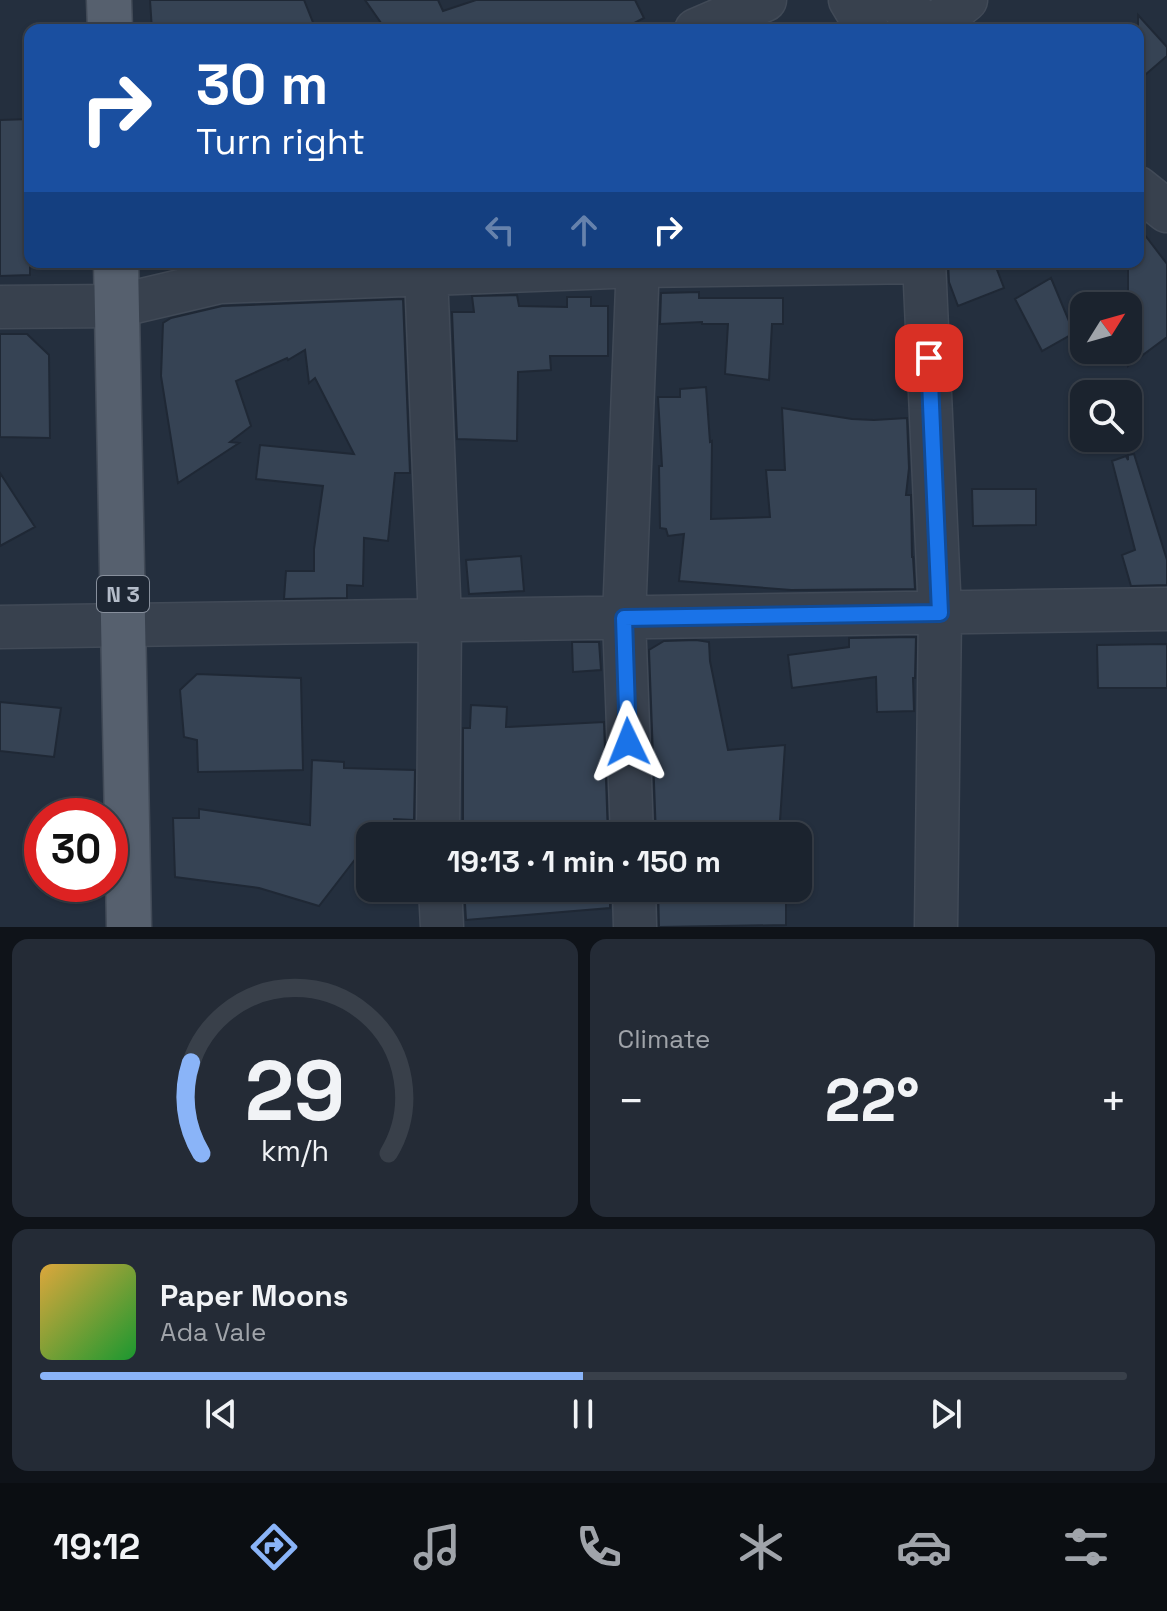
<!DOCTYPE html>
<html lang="en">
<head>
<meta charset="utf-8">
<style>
  :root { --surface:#1b232e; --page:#242b36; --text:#f1f3f6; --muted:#a0a4aa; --line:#39404a; --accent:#8ab4f8 }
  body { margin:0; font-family:"Space Grotesk",sans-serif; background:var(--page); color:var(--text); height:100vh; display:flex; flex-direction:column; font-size:30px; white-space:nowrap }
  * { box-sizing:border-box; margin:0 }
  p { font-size:26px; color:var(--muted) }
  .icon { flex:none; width:44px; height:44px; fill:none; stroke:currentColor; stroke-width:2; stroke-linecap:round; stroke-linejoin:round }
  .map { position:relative; height:927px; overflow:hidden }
  .details { display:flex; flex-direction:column; gap:12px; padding:12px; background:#0f1319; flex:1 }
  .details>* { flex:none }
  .banner { position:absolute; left:24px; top:24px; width:1120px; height:244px; border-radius:16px; box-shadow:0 2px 6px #0004,0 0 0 2px var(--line); background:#1a4fa0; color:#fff; overflow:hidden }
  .needle { width:52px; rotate:53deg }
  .controls { position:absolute; left:1070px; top:292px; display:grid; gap:16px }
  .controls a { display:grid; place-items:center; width:72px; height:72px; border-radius:16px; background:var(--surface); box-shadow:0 2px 6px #0004,0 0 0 2px var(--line); font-size:40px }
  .speed { position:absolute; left:24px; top:798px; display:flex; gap:16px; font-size:40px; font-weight:700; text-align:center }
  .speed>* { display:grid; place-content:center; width:104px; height:104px; border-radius:50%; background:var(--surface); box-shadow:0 2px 6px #0004,0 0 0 2px var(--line); line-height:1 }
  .speed .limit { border:12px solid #d22; background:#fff; color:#111 }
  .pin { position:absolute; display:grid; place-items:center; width:68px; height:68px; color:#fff; margin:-34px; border-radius:16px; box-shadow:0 4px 12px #0006 }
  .me { position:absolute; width:88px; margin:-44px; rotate:358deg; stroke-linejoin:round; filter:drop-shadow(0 0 6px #0008) }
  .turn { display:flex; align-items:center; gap:28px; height:168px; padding:0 40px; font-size:36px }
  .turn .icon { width:104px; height:104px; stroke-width:2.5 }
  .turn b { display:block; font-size:56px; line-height:68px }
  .lanes { display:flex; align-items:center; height:76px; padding:0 40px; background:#0003; justify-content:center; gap:40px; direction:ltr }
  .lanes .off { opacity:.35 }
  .big { font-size:60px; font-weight:800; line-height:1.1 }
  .details .tile { flex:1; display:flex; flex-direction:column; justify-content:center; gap:12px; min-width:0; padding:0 28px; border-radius:16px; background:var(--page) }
  .details .dial { align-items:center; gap:0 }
  .dial svg { height:208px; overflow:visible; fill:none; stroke:var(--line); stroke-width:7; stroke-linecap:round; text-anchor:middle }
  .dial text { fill:var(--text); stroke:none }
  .song { display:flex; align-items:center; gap:24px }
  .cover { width:96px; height:96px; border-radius:12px; background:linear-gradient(135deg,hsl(40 70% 55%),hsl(130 70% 35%)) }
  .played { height:8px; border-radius:4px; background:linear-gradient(90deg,var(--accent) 50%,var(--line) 50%) }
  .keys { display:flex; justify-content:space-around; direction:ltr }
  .heat { display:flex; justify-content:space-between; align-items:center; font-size:44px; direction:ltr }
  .details .tiles { flex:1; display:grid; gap:12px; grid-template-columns:1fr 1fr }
  .tile:last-child { grid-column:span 2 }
  .trip { position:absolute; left:356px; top:822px; width:456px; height:80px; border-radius:16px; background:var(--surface); box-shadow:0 2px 6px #0004,0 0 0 2px var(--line); font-weight:800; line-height:80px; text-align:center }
  .tabs { display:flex; height:128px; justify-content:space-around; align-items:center; background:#0b0e12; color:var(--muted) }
  .tabs .icon { width:56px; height:56px }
  .tabs .active { color:var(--accent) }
  .tabs b { font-size:36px; color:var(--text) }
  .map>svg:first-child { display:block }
  .building { fill:#364354; stroke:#1f2835; stroke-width:2 }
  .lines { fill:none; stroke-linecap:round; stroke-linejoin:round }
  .minor-casing { stroke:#414a57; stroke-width:45 }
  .major-casing { stroke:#414a57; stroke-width:47 }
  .minor { stroke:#38414e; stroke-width:42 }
  .major { stroke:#56606e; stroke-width:44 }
  .route-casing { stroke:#114b97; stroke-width:20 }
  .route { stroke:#1a73e8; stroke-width:14 }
  .labels { text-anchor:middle; stroke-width:8; stroke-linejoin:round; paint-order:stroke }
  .shield { fill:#1d2633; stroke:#878f9c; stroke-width:2 }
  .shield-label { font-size:22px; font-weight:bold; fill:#b4bcc9 }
</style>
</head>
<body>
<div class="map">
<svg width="1167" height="927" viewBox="0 0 1167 927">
  <rect width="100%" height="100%" fill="#242f3e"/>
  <path class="building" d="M150,0h154l12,30h-164z
    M365,0h73l5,11 33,-11h159l9,18 -23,12h-235z
    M1138,15l29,32v9l-29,25z
    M30,119v156l-30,1v-156z
    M1138,226l29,38v73l-39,29v-104h10z
    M948,262h46l10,26 -46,18 -9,-24z
    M1051,278l23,55 -32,18 -27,-52z
    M699,292v6h84v26h-11l-3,56 -44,-6 3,-50h-26v-2l-42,2 1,-31z
    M517,295l2,11 48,1v-10h24v9h17v50h-58l1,14 -33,2 -1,69 -60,-2 -5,-127h22l-2,-16z
    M403,299l7,174h-15l-7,68 -24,-3 -1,48 -16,-1v13l-63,1 2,-28h28v-22l9,-63 -67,-7 4,-34 94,9 -39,-76 -6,5 -4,-33 -17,10 -1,-2 -51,23 15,45 -21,16 9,1 -61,40 -17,-107 2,-53 8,-5 51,-12z
    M0,334h27l22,21 1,83 -50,-1z
    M706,387l4,55 2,-1 -1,78 59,-2 -4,-47h19l-3,-62 70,11 22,1 33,-2 2,50 -3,27h5l1,62h1l2,32 -124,1 -112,-9 5,-47 -16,2 -2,-7 -6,-1 -1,-62h3l-4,-69h22v-8z
    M1134,454l33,106v25l-36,1 -9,-31 13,-5 -23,-89 14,-5 2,4v-5z
    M0,473l35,54 -35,19z
    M972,489h64v36l-63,1z
    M521,556l3,35 -55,3 -3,-34z
    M916,637l-1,41h-2l1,33 -37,1 -1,-35 -84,11 -4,-33 61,-8v-9z
    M696,640l13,2 1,19 18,89 57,-5 -6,91h-123l-7,-186 15,-9z
    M572,642h27l2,28 -28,2z
    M1167,644v44h-69l-1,-43z
    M197,674l104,4 2,92 -105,2 -1,-32 -13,-3 -4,-47z
    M0,702l61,6 -7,49 -54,-6z
    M471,705l36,2 -1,20 98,-5 4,114h-145v-108h7z
    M312,760l32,2v6l71,2 -1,50 -20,-1v17h-24v4l-51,66 -60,-18 -84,-11 -2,-59h26v-9l111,16z
    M464,888h146v20l-144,12z
    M658,888h128v37l-127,2z"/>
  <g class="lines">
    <defs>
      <path id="minor" d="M850,0l18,30
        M895,0l38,30
        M931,28l35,-28
        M696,30l69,-30
        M1138,188l29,23
        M924,262l16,351 -4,314
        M426,274l14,347 -2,215
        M0,307l117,-1 102,-24 420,-16 285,-4
        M0,627l1167,-18
        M632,836l-8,-218 14,-356
        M440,888l2,39
        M634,888l1,39"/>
      <path id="major" d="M109,0l1,30
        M116,262l13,665"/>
    </defs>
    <use href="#minor" class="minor-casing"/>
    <use href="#major" class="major-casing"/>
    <use href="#minor" class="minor"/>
    <use href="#major" class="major"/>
  </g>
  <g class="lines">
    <defs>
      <path id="route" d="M628,742l-4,-124 316,-5 -11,-255"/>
    </defs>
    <use href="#route" class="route-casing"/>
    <use href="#route" class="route"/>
  </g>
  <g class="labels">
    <rect class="shield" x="97" y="576" width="52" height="36" rx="6"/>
    <g class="shield-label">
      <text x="123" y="602">N 3</text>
    </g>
  </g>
</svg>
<div class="controls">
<a><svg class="needle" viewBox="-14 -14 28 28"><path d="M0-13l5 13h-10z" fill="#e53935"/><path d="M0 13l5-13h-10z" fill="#a0a4aa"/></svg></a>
<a><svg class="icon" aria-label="search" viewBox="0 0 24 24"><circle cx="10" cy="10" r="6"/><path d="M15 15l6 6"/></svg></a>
</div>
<div class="speed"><div class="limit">30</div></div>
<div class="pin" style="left:929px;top:358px;background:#d93025"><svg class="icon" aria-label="arrive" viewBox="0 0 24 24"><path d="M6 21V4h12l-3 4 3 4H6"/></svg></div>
<svg class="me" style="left:628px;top:742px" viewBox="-20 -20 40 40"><path d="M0-17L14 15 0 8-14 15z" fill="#1a73e8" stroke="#fff" stroke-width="4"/></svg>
<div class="trip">19:13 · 1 min · 150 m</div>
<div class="banner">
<div class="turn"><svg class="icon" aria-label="right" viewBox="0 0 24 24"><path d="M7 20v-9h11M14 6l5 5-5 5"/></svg><div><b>30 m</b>Turn right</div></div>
<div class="lanes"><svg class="icon off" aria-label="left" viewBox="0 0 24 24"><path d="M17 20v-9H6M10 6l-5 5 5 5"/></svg><svg class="icon off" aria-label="ahead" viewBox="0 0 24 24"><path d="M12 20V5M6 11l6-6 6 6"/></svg><svg class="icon" aria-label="right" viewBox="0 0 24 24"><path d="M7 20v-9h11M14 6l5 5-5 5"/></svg></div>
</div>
</div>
<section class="details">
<div class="tiles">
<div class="tile dial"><svg viewBox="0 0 100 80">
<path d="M14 69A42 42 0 1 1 86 69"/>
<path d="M14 69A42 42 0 0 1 10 34" stroke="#8ab4f8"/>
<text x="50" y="56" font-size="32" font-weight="700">29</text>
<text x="50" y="72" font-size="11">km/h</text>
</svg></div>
<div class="tile"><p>Climate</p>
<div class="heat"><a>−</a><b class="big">22°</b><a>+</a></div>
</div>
<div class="tile">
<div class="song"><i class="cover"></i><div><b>Paper Moons</b><p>Ada Vale</p></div></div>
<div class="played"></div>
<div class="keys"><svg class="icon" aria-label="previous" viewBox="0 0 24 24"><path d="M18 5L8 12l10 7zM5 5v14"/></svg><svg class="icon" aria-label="pause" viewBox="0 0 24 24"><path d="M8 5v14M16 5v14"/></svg><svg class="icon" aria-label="next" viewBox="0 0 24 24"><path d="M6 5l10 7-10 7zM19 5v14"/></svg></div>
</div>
</div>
</section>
<nav class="tabs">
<b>19:12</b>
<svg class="icon active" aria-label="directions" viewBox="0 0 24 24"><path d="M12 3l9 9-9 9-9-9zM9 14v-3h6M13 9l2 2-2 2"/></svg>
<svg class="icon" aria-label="music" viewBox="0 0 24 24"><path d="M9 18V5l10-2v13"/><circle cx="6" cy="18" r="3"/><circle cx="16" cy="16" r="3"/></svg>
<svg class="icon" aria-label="phone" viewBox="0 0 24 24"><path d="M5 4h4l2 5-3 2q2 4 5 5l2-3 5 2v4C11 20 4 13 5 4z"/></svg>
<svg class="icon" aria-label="climate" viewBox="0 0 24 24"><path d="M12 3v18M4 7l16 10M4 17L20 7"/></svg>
<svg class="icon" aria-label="car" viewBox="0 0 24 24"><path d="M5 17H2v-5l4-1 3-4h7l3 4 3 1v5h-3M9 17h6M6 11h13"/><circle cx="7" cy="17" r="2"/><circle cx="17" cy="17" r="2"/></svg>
<svg class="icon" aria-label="filters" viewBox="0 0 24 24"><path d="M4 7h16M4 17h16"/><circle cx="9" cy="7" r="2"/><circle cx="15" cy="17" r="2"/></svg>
</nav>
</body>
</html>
